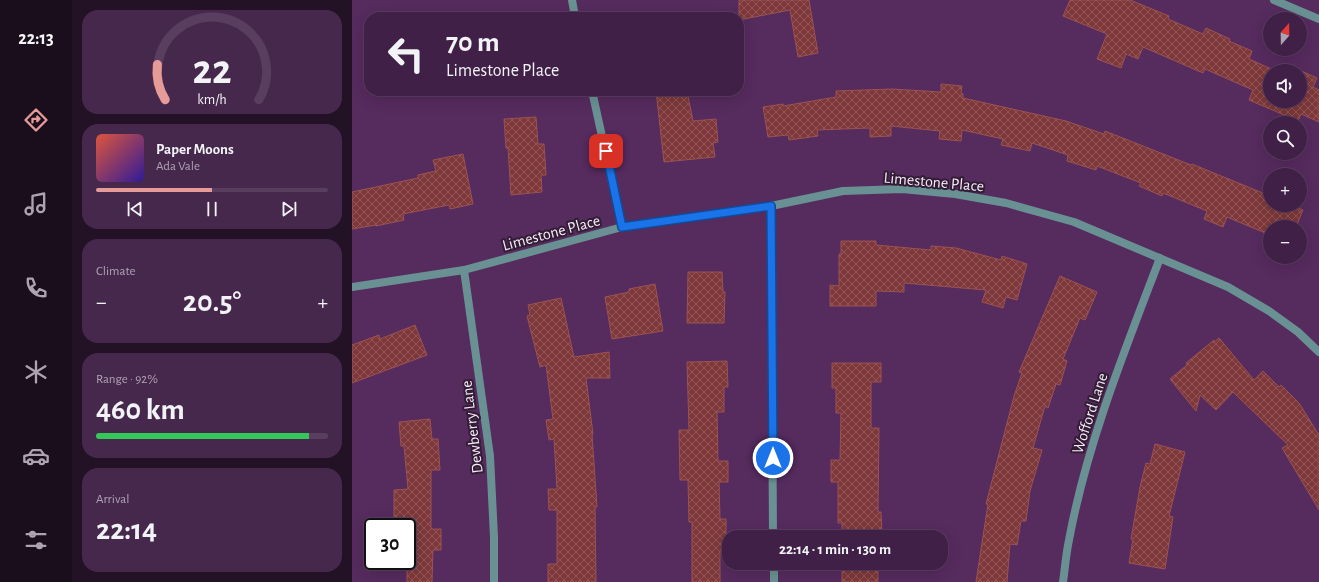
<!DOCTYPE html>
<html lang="en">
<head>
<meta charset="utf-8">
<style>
  :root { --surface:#402046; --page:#47284d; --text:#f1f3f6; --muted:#aea3b3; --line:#593e5f; --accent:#e69b98 }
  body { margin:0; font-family:"Alegreya Sans",sans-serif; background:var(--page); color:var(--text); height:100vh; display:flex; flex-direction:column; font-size:15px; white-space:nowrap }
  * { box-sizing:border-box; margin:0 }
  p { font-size:13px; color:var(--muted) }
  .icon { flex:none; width:22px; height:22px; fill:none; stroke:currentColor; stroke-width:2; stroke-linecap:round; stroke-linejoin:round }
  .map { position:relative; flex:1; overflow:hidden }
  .panel { display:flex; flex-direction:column; gap:10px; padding:10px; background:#231226; width:280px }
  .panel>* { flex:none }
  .hud { position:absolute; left:12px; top:12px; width:380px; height:84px; border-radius:16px; box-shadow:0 4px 16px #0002,0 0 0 1px var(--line); background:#402046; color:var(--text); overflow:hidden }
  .needle { width:26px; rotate:20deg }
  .buttons { position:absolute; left:911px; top:12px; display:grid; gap:8px }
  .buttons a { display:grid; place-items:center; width:44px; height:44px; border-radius:50%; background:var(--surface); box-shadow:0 4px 16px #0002,0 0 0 1px var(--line); font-size:20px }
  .speed { position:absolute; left:12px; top:518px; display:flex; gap:8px; font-size:20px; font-weight:700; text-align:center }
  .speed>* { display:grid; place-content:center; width:52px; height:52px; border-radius:50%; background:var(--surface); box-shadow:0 4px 16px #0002,0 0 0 1px var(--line); line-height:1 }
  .speed .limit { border:2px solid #111; border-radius:6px; background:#fff; color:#111 }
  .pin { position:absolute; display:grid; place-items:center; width:34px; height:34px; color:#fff; margin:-17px; border-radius:8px; box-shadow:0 2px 6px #0006 }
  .me { position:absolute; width:44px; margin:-22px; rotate:0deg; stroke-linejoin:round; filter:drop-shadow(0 0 3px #0008) }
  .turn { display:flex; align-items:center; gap:14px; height:84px; padding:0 16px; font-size:18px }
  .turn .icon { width:52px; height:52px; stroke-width:2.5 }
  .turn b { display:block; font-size:28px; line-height:34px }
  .big { font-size:30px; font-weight:700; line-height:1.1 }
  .panel .tile { flex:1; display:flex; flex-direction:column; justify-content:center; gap:6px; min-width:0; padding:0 14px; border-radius:16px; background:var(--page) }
  .panel .dial { align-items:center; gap:0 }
  .dial svg { height:104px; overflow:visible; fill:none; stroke:var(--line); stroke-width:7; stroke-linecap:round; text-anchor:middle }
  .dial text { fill:var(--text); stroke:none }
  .song { display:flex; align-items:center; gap:12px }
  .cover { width:48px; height:48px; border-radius:6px; background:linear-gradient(135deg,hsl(10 70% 55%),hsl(250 70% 35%)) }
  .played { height:4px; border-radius:2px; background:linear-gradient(90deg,var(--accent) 50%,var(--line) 50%) }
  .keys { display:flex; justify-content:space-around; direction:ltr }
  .heat { display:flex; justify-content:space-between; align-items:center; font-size:22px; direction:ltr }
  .charge { height:6px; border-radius:3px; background:linear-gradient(90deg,#34c759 92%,var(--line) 0) }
  .trip { position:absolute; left:370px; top:530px; width:226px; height:40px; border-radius:16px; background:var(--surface); box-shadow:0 4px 16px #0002,0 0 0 1px var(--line); font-weight:700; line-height:40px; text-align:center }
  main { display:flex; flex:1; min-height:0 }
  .tabs { display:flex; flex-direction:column; width:72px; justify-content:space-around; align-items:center; background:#1a0d1c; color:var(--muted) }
  .tabs .icon { width:28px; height:28px }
  .tabs .active { color:var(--accent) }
  .tabs b { font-size:18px; color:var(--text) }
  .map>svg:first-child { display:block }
  .building { fill:url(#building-cross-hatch); stroke:#9b5252 }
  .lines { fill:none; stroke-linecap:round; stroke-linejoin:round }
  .street { stroke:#699193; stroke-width:8 }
  .route-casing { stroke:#114b97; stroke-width:10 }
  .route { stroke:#1a73e8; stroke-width:7 }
  .labels { text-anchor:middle; stroke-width:4; stroke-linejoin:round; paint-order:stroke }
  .street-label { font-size:16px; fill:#f9e9fb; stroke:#311d34 }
</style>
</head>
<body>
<main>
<nav class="tabs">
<b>22:13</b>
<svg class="icon active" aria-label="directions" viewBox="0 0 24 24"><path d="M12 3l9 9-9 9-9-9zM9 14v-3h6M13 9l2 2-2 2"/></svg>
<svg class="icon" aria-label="music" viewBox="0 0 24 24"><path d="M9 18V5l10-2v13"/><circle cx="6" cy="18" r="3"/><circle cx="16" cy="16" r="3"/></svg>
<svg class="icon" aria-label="phone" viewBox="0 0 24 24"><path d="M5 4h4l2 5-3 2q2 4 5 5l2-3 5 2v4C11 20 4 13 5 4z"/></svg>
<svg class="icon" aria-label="climate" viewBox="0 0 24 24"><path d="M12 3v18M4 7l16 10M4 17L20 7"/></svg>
<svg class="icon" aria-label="car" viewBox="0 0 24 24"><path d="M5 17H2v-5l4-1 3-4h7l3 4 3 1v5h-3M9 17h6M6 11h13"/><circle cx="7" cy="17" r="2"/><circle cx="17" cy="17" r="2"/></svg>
<svg class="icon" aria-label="filters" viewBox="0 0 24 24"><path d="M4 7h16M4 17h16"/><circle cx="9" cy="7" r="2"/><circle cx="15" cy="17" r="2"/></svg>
</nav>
<section class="panel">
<div class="tile dial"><svg viewBox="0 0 100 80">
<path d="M14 69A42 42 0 1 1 86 69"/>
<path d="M14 69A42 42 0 0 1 8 42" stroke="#e69b98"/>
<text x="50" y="56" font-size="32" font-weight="700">22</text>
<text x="50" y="72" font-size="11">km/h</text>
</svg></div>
<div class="tile">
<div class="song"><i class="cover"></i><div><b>Paper Moons</b><p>Ada Vale</p></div></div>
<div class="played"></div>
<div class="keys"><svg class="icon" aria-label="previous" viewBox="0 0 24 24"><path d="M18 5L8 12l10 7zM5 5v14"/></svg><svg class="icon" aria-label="pause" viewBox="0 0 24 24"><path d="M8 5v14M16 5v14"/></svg><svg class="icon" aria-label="next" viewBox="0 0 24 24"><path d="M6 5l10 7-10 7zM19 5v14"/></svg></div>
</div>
<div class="tile"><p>Climate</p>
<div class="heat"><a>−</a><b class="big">20.5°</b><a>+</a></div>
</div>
<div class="tile"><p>Range · 92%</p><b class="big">460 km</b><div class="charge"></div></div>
<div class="tile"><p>Arrival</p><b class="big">22:14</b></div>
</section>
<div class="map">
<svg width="967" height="582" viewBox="0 0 967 582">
  <defs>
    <pattern id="building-cross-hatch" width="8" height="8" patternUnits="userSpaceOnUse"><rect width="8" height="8" fill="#7e3839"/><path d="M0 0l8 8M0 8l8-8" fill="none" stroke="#915557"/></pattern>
  </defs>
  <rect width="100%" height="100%" fill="#562b5e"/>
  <path class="building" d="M387,0h70l9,53 -20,4 -8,-47 -51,10z
    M718,0h60l39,16 -1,3 35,15 3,-6 24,11 -1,2 23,10 -3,8 27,12h-6v30h30v-30h-4l1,-2 20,9 -4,9 6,3v32l-18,-8 -3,7 -49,-21 4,-10 -48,-21 -2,4 -60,-26 -5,12 -12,-5 -5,14 -24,-9 10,-25 -44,-18z
    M589,84l21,2 -1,7 2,1v4l103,23 38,13 1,-3 86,34 1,-1 78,32v9h21l12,5 -7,17h-26v8l-43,-18 -4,10 -19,-8 3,-8 -44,-18 -1,3 -23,-10 2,-3 -44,-17 -1,4 -29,-9 1,-6 -36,-12 -2,8 -29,-6 2,-6 -41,-9 -1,11 -22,-2 1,-8 -49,-5v10l-21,1v-9l-53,2 1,6 -29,4 -1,-5 -20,2 -5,-30 20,-3v2l53,-9v-6l56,-2 49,3z
    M304,91h31l6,30 23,-2 2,23 -5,1 2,14 -51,5z
    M184,117l2,27h6l2,31h-5l1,17 -31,3 -3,-47h-2l-2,-29z
    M111,154l10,50 -23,5 -1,-4 -46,9 1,6 -28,6v-1l-24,4v-37l66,-14v-3l18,-4 -3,-11z
    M489,241h35v4l55,5v-4l25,2 45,12 1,-4 25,8 -10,36 -11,-3 -3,11 -21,-6 4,-12 -82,-7v9l-28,-1v15h-46v-21l9,1v-32h2z
    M336,272h34l1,20h2l-1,31h-37z
    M708,276l37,16 -12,28 -5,-2 -17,41 4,2 -7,24 -4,-1 -8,24 -3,-2 -12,42 9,2 -12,41 -4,30h-5l-4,24 -7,-1 -3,38h-31l12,-78h-2l28,-108 8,-23 -3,-1z
    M303,284l8,47 -51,8 -7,-42 24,-5v-3z
    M209,298l13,59 35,-5 1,26h-24l7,56h-1l5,73h-2l1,75h-48v-18h9v-54h-8l-1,-21h9l-3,-50 -5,1 -3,-20 7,-1 -7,-54 -6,2 -13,-51 3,-1 -2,-10z
    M63,325l12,30 -75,28v-38l27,-10 1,4z
    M867,338l35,42 9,-9 16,16 2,-2 18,18 20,32v75l-37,-62 6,-3 -55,-53 -17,18 -16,-15 -4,16 -26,-32 17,-14 -1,-2 28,-23 -1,3z
    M375,361l1,26h-4v25h-7l1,49h10v21h-9l1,37h6v31h-6v32h-28v-60h-3l-1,-42h-8l-1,-50h10l-2,-68z
    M480,363h49v19h-10v46h8l-1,84h3l1,21h-4v4h-36v-14h-4v-41h-7v-22h9l1,-47h-5v-25h-4z
    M78,419l2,20h6l2,31h-9v59h10v21h-8l-1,32h-25v-55h-13v-37l14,-1 -4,-43h-3l-2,-24z
    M803,444l30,8 -16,64 4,1 -8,52 -36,-6 4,-24h-2l9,-52 6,-24 4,1z
    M490,563h36v19h-36z"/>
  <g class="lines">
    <path class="street" d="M220,0l3,17
      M922,0l45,19
      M240,91l30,136
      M419,206l2,331
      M112,270l26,186 4,81v45
      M0,287l112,-17 158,-43 149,-21 72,-15 59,-2 53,5 51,9 68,19 154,65 41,24 29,21 21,20
      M422,563v19
      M711,582c2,-14 3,-28 6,-42 18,-97 56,-190 91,-282"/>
  </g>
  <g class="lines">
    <defs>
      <path id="route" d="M254,151l16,76 149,-21 2,252"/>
    </defs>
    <use href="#route" class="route-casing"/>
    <use href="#route" class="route"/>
  </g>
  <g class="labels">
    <g class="street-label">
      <text transform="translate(582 181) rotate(5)" y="6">Limestone Place</text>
      <text transform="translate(199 232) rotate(-15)" y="6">Limestone Place</text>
      <text transform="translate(737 413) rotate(-72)" y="6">Wofford Lane</text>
      <text transform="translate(119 427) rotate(-97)" y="6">Dewberry Lane</text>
    </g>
  </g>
</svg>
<div class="buttons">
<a><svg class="needle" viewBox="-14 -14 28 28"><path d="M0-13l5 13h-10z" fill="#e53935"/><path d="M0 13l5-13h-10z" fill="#aea3b3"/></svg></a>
<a><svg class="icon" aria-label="sound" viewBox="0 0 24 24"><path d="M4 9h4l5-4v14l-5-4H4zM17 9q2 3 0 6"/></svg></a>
<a><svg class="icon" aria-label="search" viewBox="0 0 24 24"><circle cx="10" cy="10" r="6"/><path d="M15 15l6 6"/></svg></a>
<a>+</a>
<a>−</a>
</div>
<div class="speed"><div class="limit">30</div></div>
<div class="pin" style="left:254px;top:151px;background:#d93025"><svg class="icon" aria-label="arrive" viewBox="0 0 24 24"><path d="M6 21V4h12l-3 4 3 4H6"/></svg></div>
<svg class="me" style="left:421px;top:458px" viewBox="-20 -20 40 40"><circle r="17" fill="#1a73e8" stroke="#fff" stroke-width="3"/><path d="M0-11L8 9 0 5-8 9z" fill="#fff"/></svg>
<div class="trip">22:14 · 1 min · 130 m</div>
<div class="hud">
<div class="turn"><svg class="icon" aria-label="left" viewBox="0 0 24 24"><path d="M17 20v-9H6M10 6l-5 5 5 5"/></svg><div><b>70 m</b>Limestone Place</div></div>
</div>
</div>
</main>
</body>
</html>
